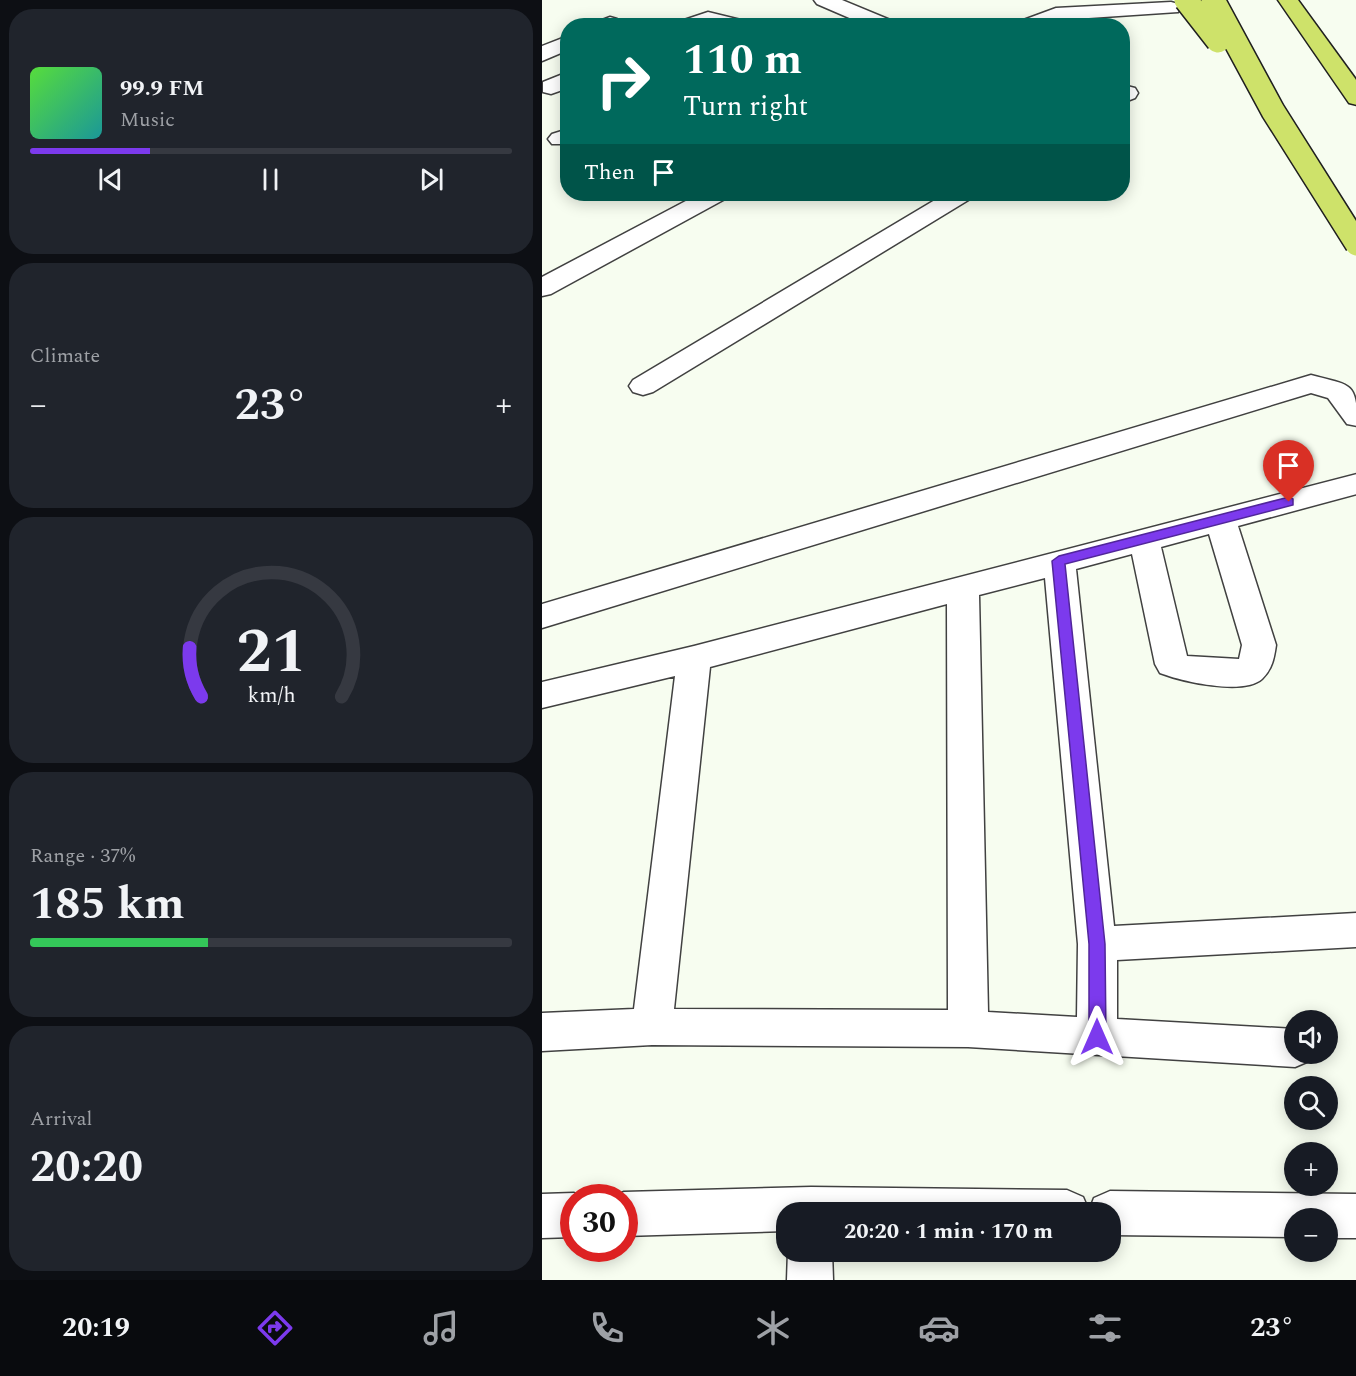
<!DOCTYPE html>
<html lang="en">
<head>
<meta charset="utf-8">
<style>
  :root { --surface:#171b24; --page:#20242c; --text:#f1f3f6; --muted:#9ea1a6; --line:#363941; --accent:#7c3aed }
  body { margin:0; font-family:Spectral,serif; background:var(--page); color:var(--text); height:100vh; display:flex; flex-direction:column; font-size:22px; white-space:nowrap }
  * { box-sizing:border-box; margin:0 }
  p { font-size:20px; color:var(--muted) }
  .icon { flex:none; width:33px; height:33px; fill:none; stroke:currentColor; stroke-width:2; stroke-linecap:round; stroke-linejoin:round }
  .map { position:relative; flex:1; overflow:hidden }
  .drawer { display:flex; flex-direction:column; gap:9px; padding:9px; background:#0d0f14; width:542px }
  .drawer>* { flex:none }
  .guide { position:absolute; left:18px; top:18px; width:570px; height:183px; border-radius:24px; box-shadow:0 3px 15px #0003; background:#00695c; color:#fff; overflow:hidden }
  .fabs { position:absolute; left:742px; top:1010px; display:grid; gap:12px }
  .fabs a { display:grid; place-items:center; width:54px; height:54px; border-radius:50%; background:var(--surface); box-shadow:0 3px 15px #0003; font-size:30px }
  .speed { position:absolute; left:18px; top:1184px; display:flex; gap:12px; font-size:30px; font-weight:700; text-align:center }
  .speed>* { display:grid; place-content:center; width:78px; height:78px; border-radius:50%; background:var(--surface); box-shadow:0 3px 15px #0003; line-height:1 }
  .speed .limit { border:9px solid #d22; background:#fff; color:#111 }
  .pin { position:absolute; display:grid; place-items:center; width:51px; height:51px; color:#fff; margin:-62px -26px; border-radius:50% 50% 50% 0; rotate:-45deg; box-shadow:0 0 6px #0007 }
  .pin .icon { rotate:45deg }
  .me { position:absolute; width:66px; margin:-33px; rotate:0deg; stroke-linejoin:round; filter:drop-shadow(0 0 4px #0008) }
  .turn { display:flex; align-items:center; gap:21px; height:126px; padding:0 24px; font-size:27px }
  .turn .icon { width:78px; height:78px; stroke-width:2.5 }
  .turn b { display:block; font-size:42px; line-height:51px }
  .then { display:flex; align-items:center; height:57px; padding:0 24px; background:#0003; gap:12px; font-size:22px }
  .big { font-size:45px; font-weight:700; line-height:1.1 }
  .drawer .card { flex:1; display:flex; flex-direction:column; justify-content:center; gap:9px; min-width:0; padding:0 21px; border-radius:24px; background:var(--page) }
  .drawer .dial { align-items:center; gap:0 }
  .dial svg { height:156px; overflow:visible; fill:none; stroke:var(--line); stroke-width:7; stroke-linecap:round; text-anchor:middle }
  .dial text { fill:var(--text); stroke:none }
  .song { display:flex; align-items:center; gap:18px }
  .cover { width:72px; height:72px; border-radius:9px; background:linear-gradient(135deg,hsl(110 70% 55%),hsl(180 70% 35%)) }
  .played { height:6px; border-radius:3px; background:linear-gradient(90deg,var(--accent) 25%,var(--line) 25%) }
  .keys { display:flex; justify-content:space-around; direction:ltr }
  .heat { display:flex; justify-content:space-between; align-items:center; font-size:33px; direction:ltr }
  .charge { height:9px; border-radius:4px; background:linear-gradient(90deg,#34c759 37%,var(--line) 0) }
  .trip { position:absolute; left:234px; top:1202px; width:345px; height:60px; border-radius:24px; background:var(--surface); box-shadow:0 3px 15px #0003; font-weight:700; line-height:60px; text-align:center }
  .dock { display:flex; height:96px; justify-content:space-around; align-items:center; background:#090b0e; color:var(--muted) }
  .dock .icon { width:42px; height:42px }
  .dock .selected { color:var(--accent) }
  .dock b { font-size:27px; color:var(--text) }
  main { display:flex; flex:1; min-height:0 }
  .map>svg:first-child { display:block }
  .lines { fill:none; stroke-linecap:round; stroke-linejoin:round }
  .street-casing { stroke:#414141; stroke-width:3 }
  .highway-casing { stroke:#1f1f1f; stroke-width:3 }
  .street { fill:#fff; fill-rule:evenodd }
  .highway { fill:#cee26a; fill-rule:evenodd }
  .highway-bridge-casing { stroke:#1f1f1f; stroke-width:26; stroke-linecap:butt }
  .highway-bridge { stroke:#cee26a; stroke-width:23 }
  .route { fill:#7c3aed; stroke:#51269a; stroke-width:1.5 }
</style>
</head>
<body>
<main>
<section class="drawer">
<div class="card">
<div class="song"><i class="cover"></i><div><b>99.9 FM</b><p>Music</p></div></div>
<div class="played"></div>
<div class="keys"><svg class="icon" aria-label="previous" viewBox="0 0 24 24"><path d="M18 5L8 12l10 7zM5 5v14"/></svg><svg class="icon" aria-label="pause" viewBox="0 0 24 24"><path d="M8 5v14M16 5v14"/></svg><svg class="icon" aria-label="next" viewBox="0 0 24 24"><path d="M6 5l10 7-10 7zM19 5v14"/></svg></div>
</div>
<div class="card"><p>Climate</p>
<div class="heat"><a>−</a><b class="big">23°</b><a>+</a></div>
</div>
<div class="card dial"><svg viewBox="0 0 100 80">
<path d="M14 69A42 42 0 1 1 86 69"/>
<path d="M14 69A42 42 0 0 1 8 44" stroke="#7c3aed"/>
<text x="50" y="56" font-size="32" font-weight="700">21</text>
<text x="50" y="72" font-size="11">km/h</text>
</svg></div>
<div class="card"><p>Range · 37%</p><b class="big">185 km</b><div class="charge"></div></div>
<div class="card"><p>Arrival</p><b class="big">20:20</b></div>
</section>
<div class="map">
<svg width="815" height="1280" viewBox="0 0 815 1280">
  <rect width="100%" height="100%" fill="#f7fdf0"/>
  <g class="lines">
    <defs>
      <path id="street" d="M272,0h28l53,22 3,4h-30l-51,-22z
        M629,2l7,2 3,4 -3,4 -119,8 -14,6h-30l3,-4 38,-14z
        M166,12l41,10 3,4h-77l3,-4z
        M68,17l7,2 4,4 -2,3h-25l3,-4z
        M26,36v14l-26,11v-15z
        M26,72v16l-17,6 -8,-2v-10z
        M585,86l8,2 3,5 -3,5 -13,5v-16z
        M26,129v15h-16l-4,-5 4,-5z
        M157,194h29l-3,5 -174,95 -9,2v-19z
        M403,194h28l-3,5 -317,193 -10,3 -10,-3 -4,-6 4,-6z
        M769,375c41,11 46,6 46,51l-10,-2 -19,-26 -17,-5 -769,235v-24z
        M815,474v20l-119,32 38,119c-2,14 -4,24 -14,34 -19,17 -81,2 -102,-6l-5,-9 -23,-110 -56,15 38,357 243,-13v34l-240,13v59l178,10v24h18l-4,8 -14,6 -327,-20 -316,-2 -110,6v-38l92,-4 41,-333 -133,32v-26l152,-36zM667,534l33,111 -3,14 -52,-3 -26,-109zM503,578l33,366 -1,73 -89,-5 -9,-417zM405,604l1,406 -274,-1 36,-342z
        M269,1187l256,3 16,7 6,14 5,-13 16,-7 247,3v44h-29v-20h-33v19l-185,-2v-23h-324v19l-162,5v-39h-12l12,-5z
        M32,1193l9,4h-9v40l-32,1v-44z
        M246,1251h44l1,29h-46z"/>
      <path id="highway" d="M736,0h20l59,81v24l-8,-2z"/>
    </defs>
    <use href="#street" class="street-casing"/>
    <use href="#highway" class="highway-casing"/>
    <use href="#street" class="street"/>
    <use href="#highway" class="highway"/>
    <defs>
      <path id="highway-bridge" d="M644,0l32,41
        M671,0l60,111 84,133"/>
    </defs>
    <use href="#highway-bridge" class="highway-bridge-casing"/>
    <use href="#highway-bridge" class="highway-bridge"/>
  </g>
  <path class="route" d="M747,497l4,2v6l-228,59 40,380 1,93 -3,6 -6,2 -6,-2 -2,-6v-93l-37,-383 7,-5z"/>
</svg>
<div class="fabs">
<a><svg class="icon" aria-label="sound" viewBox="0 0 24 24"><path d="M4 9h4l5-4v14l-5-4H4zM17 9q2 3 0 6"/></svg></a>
<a><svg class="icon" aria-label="search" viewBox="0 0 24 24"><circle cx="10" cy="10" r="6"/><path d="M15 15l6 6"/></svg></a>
<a>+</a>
<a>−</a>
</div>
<div class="speed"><div class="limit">30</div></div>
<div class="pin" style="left:747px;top:502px;background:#d93025"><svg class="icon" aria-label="arrive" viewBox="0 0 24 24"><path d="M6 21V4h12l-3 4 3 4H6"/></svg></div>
<svg class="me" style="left:555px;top:1037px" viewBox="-20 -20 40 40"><path d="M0-17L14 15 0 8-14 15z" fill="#7c3aed" stroke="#fff" stroke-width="4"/></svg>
<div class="trip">20:20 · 1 min · 170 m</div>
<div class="guide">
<div class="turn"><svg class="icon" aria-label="right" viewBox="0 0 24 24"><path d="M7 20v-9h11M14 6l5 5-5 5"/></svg><div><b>110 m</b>Turn right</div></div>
<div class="then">Then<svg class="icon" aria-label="arrive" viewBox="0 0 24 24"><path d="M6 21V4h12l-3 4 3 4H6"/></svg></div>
</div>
</div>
</main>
<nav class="dock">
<b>20:19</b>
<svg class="icon selected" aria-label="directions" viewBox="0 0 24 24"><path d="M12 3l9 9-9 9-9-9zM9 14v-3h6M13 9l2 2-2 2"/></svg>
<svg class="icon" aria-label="music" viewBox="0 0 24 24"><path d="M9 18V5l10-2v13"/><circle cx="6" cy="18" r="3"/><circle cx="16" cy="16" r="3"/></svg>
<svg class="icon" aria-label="phone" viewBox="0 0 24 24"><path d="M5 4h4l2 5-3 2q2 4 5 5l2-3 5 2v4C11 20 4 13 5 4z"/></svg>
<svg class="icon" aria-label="climate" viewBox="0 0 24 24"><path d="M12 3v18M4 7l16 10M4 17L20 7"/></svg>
<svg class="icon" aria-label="car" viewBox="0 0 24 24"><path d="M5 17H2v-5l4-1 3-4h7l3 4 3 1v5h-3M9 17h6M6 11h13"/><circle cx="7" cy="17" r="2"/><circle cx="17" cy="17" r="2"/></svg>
<svg class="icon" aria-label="filters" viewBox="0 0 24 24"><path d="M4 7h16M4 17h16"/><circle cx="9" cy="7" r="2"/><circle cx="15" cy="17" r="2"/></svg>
<b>23°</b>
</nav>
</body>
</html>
